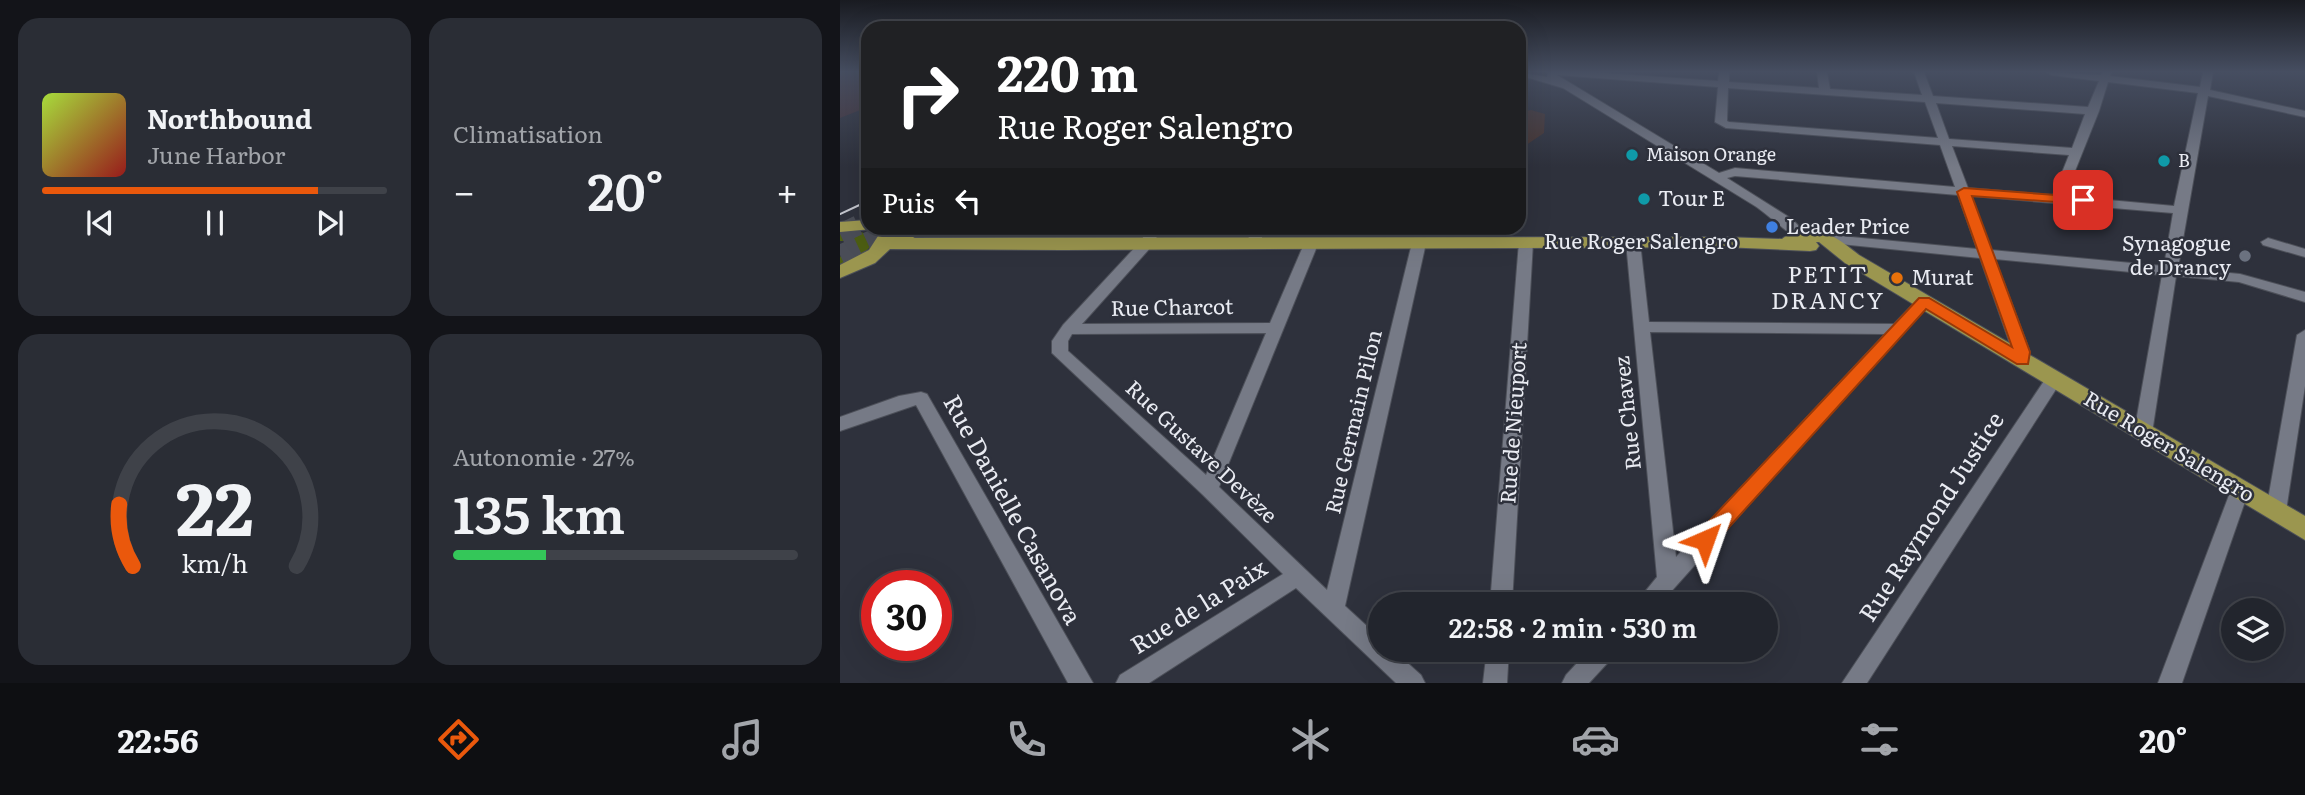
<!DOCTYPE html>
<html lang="fr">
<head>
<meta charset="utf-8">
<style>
  :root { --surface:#22252d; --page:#2a2d35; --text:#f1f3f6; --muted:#a2a5aa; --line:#3f4249; --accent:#ea580c }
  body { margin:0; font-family:Literata,serif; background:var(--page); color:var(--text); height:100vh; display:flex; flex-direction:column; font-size:26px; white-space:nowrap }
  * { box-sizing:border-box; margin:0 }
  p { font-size:23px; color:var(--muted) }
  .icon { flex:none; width:38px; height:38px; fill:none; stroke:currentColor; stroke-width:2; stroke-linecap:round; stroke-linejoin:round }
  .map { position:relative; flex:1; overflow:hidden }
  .sheet { display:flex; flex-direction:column; gap:18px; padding:18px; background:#131419; width:840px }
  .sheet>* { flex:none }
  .guide { position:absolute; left:21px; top:21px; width:665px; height:214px; border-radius:21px; box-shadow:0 7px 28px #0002,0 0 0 2px var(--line); background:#202124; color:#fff; overflow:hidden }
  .controls { position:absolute; left:1381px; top:598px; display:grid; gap:14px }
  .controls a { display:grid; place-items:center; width:63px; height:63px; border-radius:50%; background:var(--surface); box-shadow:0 7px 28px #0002,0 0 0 2px var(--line); font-size:35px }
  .speed { position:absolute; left:21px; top:570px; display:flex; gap:14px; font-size:35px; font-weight:700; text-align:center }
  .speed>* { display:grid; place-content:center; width:91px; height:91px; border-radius:50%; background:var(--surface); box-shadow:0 7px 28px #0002,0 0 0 2px var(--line); line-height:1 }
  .speed .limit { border:10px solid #d22; background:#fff; color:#111 }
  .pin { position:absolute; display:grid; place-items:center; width:60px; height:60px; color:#fff; margin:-30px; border-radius:14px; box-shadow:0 4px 10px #0006 }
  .me { position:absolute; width:77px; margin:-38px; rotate:43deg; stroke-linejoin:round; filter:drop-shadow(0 0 5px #0008) }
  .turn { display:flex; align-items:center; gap:24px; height:147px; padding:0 21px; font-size:32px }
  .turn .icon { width:91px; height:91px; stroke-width:2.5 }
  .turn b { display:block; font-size:49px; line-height:60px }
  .then { display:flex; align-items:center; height:66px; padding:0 21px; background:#0003; gap:14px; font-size:26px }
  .big { font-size:52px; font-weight:600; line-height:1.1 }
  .sheet .card { flex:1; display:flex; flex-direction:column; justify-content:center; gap:10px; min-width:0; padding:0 24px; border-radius:21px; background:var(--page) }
  .sheet .dial { align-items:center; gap:0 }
  .dial svg { height:182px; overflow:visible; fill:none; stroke:var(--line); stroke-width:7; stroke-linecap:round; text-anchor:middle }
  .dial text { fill:var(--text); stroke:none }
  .song { display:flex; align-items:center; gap:21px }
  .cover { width:84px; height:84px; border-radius:10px; background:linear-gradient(135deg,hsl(80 70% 55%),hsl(0 70% 35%)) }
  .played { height:7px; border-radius:4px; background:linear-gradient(90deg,var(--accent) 80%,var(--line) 80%) }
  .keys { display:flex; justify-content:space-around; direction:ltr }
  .heat { display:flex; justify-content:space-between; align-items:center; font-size:38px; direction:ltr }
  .charge { height:10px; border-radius:5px; background:linear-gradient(90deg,#34c759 27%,var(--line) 0) }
  .sheet .tiles { flex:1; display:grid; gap:18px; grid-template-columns:repeat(2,1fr) }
  .trip { position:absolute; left:528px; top:592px; width:410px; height:70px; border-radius:35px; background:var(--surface); box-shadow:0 7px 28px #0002,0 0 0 2px var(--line); font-weight:600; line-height:70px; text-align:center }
  .dock { display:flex; height:112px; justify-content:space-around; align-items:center; background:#0e0f12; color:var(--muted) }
  .dock .icon { width:49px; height:49px }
  .dock .current { color:var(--accent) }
  .dock b { font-size:32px; color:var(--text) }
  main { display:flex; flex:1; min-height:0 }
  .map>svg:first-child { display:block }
  .industrial { fill:#473339 }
  .education { fill:#48342f }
  .green { fill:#4d5e12 }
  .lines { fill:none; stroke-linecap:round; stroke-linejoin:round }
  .highway-tunnel-far1 { stroke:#4a4d57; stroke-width:16; stroke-dasharray:16 8; stroke-linecap:butt }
  .highway-tunnel { stroke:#4a4d57; stroke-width:20; stroke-dasharray:20 10; stroke-linecap:butt }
  .minor-casing { stroke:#4d5059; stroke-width:2 }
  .major-casing { stroke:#4d5059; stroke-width:2 }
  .minor { fill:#767a86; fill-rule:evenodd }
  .major { fill:#9b964f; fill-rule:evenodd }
  .tram { stroke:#c4c6ce; stroke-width:2 }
  .route { fill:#ea580c; stroke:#983908; stroke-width:2 }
  .culture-dot { fill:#0f9aa8; stroke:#2e313c; stroke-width:2.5 }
  .shop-dot { fill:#3f7fe0; stroke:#2e313c; stroke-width:2.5 }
  .worship-dot { fill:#6b7280; stroke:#2e313c; stroke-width:2.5 }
  .food-dot { fill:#e8710a; stroke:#2e313c; stroke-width:2.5 }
  .labels { text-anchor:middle; stroke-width:5; stroke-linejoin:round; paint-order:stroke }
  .far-poi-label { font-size:18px; fill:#e9ebf2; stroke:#2e313c; text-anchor:start }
  .poi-label { font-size:21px; fill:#e9ebf2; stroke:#2e313c; text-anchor:start }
  .street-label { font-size:21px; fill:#e9ebf2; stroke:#2e313c }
  .neighbourhood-label { font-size:23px; letter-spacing:2px; fill:#e9ebf2; stroke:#2e313c }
  .near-street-label { font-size:24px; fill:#e9ebf2; stroke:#2e313c }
</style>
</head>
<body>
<main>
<section class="sheet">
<div class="tiles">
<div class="card">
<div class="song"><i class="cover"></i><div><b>Northbound</b><p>June Harbor</p></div></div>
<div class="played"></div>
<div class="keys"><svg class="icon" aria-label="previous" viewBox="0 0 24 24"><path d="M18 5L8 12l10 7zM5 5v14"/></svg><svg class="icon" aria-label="pause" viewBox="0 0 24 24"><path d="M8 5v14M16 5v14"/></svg><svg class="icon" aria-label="next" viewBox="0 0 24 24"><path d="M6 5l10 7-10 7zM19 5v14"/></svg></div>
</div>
<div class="card"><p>Climatisation</p>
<div class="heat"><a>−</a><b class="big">20°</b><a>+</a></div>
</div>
<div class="card dial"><svg viewBox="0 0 100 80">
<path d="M14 69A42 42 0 1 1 86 69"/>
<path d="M14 69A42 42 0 0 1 8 42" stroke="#ea580c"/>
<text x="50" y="56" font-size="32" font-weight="700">22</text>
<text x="50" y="72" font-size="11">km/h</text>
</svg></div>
<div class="card"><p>Autonomie · 27%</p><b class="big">135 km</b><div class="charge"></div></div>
</div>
</section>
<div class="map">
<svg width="1465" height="683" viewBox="0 0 1465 683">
  <rect width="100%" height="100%" fill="#2e313c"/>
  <path class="industrial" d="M0,72h28v35l-28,11z"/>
  <path class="education" d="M691,110l14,4 -1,19 -25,17v-37z
    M324,228h96l-3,7 -94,1 -2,-2z"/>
  <path class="green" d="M18,231l14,5v9l-8,8 -24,13v-9l13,-12 -4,-4h-9v-8z"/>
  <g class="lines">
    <path class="highway-tunnel-far1" d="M24,223l4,-2"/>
    <path class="highway-tunnel" d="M0,234l27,-13
      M0,255l58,-27"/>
    <defs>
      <path id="minor" d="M679,72l28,5 1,-5h43l127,9 1,-9h10v10l90,6 -2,-16h10l3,17 92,6 -8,-23h10l9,24 155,11 11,-26 -48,-6 -5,-3 55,3 1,-3h10l-2,4 90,11 3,-15h10l-3,18 95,21v6l-97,-21 -30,172 62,6 65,18v10l-66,-20 -63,-6 -24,157 -3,5 -6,2 -6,-2 -3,-5 28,-158 -167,-16 35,93 -1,12h-12l-37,-106 -150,-15 -7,-4 7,-4 147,14 -19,-54 -223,-19 -8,2 65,41 18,19 -7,4c-9,-3 -37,-29 -48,-36l-192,-118 -44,-13zM717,75l161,12 -3,35 11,6 214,17 15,42 -220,-19 -16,5zM1268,82l90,11 -24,113 -109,-10 34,-85zM888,88l197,14 13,36 -209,-16 -2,-1zM1096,103l149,11 -13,34 -123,-9zM1112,146l117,9 -16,40 -85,-7zM1131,196l202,17 -9,53 -173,-16z
        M309,228h13l-11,19 -69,77 188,-1 34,-79 7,-4 7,4 -99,243 108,103 85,-347 7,-4 7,4 -81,363 36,33v10h11l29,26 4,8h-29l-100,-95 -147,95h-33l4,-8 163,-101 -81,-80 -150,-141v-12l11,-16 77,-83zM426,333l-60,142 -138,-124v-10l4,-7z
        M414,228h13l-10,19 -5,1 -7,-4z
        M686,238l7,4 -21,362h-22l29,-362z
        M793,238l7,4 9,80 245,2 25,-26h10l2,3 -271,303h-25l22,-27 -31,-335zM810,332l235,2 -209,223z
        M1428,238l37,11v8l-42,-12 -2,-3z
        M1465,330v56l-19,125 -3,6 -7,2 -7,-2 -3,-6 31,-176z
        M1214,373l6,2 2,4 -2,4 -193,300h-25l206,-308z
        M81,392l6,2 166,289h-25l-152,-278 -76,26v-14l59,-21z
        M1400,482l7,3 2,5 -67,193h-24l73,-193 2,-5z
        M647,649h22l-2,34h-24z
        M750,649h26l-3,8 -24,26h-27l4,-8z"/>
      <path id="major" d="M28,220v8h22l4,5 13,-5h23l-17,10 810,-1 59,2c6,-5 13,-5 21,-7 25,-3 37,8 56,23l446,261v24l-460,-277 -26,-21h-3l3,4 -3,4 -6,1 -87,-4 -660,3 -173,-1 -15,14 -35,15v-13l29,-15 9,-14 -6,-7 -32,3v-10z"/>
    </defs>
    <use href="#minor" class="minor-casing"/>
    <use href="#major" class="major-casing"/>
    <use href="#minor" class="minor"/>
    <use href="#major" class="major"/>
    <path class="tram" d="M0,214l28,-13"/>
  </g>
  <linearGradient id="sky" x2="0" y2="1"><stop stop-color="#191b21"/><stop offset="0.43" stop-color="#464e61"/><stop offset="1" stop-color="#464e61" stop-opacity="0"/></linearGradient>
  <rect width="1465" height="167" fill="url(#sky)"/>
  <path class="route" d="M1124,188l119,9 6,3 -6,4 -111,-8 58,156 -2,12h-11l-91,-55 -214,237 -7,2 -7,-2 -3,-6 3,-7 221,-235h10l83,49 -55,-155z"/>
  <g class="culture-dot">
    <circle cx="792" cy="155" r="7"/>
    <circle cx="1324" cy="161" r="7"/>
    <circle cx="804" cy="199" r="7"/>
  </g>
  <circle class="shop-dot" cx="932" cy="227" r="7"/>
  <circle class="worship-dot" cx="1405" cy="256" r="7"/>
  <circle class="food-dot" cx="1057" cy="278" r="7"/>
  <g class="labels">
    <g class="far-poi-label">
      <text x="806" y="161">Maison Orange</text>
      <text x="1338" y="167">B</text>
    </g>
    <g class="poi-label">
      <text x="818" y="206">Tour E</text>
      <text x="946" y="234">Leader Price</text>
      <text x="1391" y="251" text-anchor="end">Synagogue<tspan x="1391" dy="24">de Drancy</tspan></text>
      <text x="1071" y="285">Murat</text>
    </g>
    <g class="street-label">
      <text x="801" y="249">Rue Roger Salengro</text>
      <text transform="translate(332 308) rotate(-1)" y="7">Rue Charcot</text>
      <text transform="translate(788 413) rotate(-96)" y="7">Rue Chavez</text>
      <text transform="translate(514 422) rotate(-77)" y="7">Rue Germain Pilon</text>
      <text transform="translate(674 423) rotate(-86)" y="7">Rue de Nieuport</text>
      <text transform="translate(1329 447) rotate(31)" y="7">Rue Roger Salengro</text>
      <text transform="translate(361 452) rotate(43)" y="7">Rue Gustave Devèze</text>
    </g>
    <g class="neighbourhood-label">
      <text x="988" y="283">PETIT<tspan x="988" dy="26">DRANCY</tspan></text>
    </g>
    <g class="near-street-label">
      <text transform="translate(172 510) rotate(61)" y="8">Rue Danielle Casanova</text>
      <text transform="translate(1092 517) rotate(-57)" y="8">Rue Raymond Justice</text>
      <text transform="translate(359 607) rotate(-32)" y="8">Rue de la Paix</text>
    </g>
  </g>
</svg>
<div class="controls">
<a><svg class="icon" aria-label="layers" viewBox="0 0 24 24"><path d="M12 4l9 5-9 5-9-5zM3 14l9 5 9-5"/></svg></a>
</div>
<div class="speed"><div class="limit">30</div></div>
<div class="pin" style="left:1243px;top:200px;background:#d93025"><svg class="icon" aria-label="arrive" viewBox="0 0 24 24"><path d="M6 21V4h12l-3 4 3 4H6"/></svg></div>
<svg class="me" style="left:865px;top:540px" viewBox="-20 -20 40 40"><path d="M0-17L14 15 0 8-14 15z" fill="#ea580c" stroke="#fff" stroke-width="4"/></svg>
<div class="trip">22:58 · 2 min · 530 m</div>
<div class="guide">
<div class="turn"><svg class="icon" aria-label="right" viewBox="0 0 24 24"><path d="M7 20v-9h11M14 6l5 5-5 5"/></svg><div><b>220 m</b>Rue Roger Salengro</div></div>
<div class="then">Puis<svg class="icon" aria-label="left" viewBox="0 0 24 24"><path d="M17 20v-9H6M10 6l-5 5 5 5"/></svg></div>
</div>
</div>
</main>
<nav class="dock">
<b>22:56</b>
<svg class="icon current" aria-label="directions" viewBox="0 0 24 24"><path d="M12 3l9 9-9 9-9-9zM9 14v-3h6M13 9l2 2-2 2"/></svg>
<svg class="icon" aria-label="music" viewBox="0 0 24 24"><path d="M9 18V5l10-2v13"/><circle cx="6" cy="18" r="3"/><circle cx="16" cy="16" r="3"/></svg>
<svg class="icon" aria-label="phone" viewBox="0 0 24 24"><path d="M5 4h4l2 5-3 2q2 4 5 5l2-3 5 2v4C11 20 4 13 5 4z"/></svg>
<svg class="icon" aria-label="climate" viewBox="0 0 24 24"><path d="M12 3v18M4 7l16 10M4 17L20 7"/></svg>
<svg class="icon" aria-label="car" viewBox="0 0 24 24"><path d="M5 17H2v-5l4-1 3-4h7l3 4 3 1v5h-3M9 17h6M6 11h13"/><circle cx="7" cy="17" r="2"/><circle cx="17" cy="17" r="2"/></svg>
<svg class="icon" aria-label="filters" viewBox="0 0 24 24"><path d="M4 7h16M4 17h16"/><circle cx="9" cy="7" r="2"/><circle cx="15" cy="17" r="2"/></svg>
<b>20°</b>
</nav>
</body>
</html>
